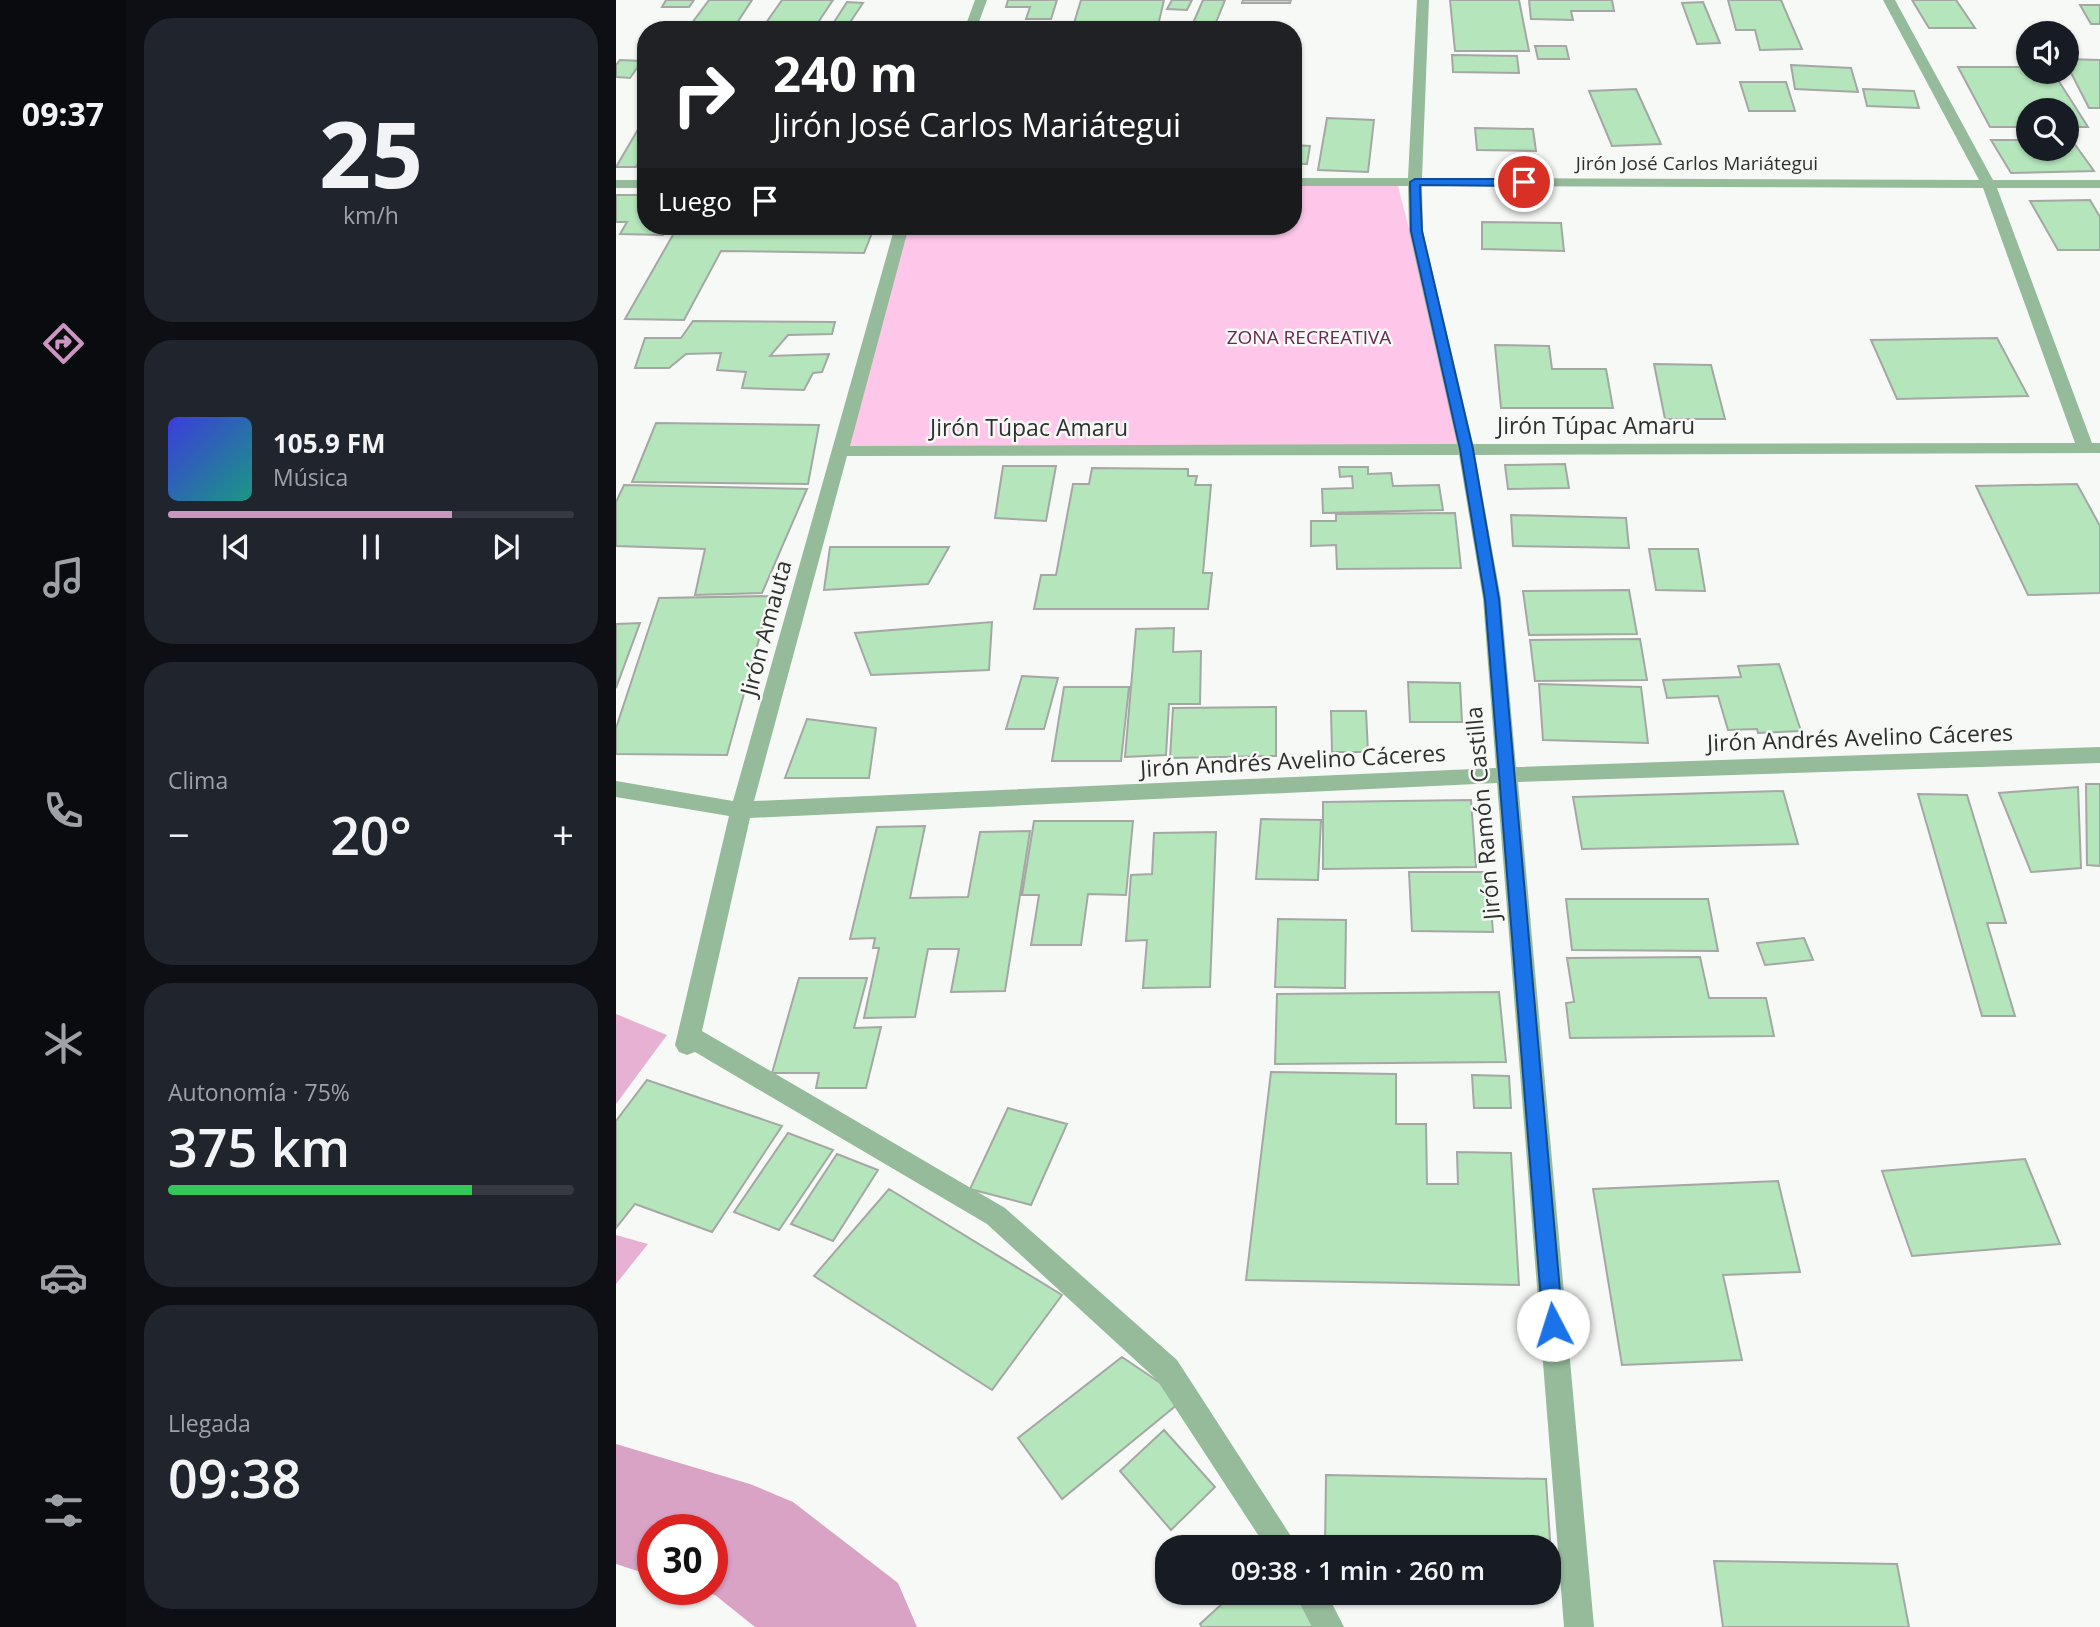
<!DOCTYPE html>
<html lang="es">
<head>
<meta charset="utf-8">
<style>
  :root { --surface:#171b24; --page:#20242c; --text:#f1f3f6; --muted:#9ea1a6; --line:#363941; --accent:#cb96c0 }
  body { margin:0; font-family:"Open Sans",sans-serif; background:var(--page); color:var(--text); height:100vh; display:flex; flex-direction:column; font-size:26px; white-space:nowrap }
  * { box-sizing:border-box; margin:0 }
  p { font-size:23px; color:var(--muted) }
  .icon { flex:none; width:38px; height:38px; fill:none; stroke:currentColor; stroke-width:2; stroke-linecap:round; stroke-linejoin:round }
  .map { position:relative; flex:1; overflow:hidden }
  .panel { display:flex; flex-direction:column; gap:18px; padding:18px; background:#0d0f14; width:490px }
  .panel>* { flex:none }
  .guide { position:absolute; left:21px; top:21px; width:665px; height:214px; border-radius:28px; box-shadow:0 2px 5px #0004; background:#202124; color:#fff; overflow:hidden }
  .buttons { position:absolute; left:1400px; top:21px; display:grid; gap:14px }
  .buttons a { display:grid; place-items:center; width:63px; height:63px; border-radius:50%; background:var(--surface); box-shadow:0 2px 5px #0004; font-size:35px }
  .speed { position:absolute; left:21px; top:1514px; display:flex; gap:14px; font-size:35px; font-weight:700; text-align:center }
  .speed>* { display:grid; place-content:center; width:91px; height:91px; border-radius:50%; background:var(--surface); box-shadow:0 2px 5px #0004; line-height:1 }
  .speed .limit { border:10px solid #d22; background:#fff; color:#111 }
  .pin { position:absolute; display:grid; place-items:center; width:60px; height:60px; color:#fff; margin:-30px; border:4px solid #fff; border-radius:50%; box-shadow:0 2px 7px #0007 }
  .me { position:absolute; width:77px; margin:-38px; rotate:355deg; stroke-linejoin:round; filter:drop-shadow(0 0 5px #0008) }
  .turn { display:flex; align-items:center; gap:24px; height:147px; padding:0 21px; font-size:32px }
  .turn .icon { width:91px; height:91px; stroke-width:2.5 }
  .turn b { display:block; font-size:49px; line-height:60px }
  .then { display:flex; align-items:center; height:66px; padding:0 21px; background:#0003; gap:14px; font-size:26px }
  .big { font-size:52px; font-weight:600; line-height:1.1 }
  .panel .widget { flex:1; display:flex; flex-direction:column; justify-content:center; gap:10px; min-width:0; padding:0 24px; border-radius:28px; background:var(--page) }
  .panel .dial { align-items:center; gap:0 }
  .dial b { font-size:91px; line-height:1 }
  .song { display:flex; align-items:center; gap:21px }
  .cover { width:84px; height:84px; border-radius:10px; background:linear-gradient(135deg,hsl(240 70% 55%),hsl(170 70% 35%)) }
  .played { height:7px; border-radius:4px; background:linear-gradient(90deg,var(--accent) 70%,var(--line) 70%) }
  .keys { display:flex; justify-content:space-around; direction:ltr }
  .heat { display:flex; justify-content:space-between; align-items:center; font-size:38px; direction:ltr }
  .charge { height:10px; border-radius:5px; background:linear-gradient(90deg,#34c759 75%,var(--line) 0) }
  .trip { position:absolute; left:539px; top:1535px; width:406px; height:70px; border-radius:28px; background:var(--surface); box-shadow:0 2px 5px #0004; font-weight:600; line-height:70px; text-align:center }
  main { display:flex; flex:1; min-height:0 }
  .tab-bar { display:flex; flex-direction:column; width:126px; justify-content:space-around; align-items:center; background:#090b0e; color:var(--muted) }
  .tab-bar .icon { width:49px; height:49px }
  .tab-bar .selected { color:var(--accent) }
  .tab-bar b { font-size:32px; color:var(--text) }
  .map>svg:first-child { display:block }
  .green { fill:#fec7e9 }
  .forest { fill:#e7b1d3 }
  .lines { fill:none; stroke-linecap:round; stroke-linejoin:round }
  .river { fill:#d9a3c5; fill-rule:evenodd }
  .building { fill:#b5e5bb; stroke:#a5a7a5; stroke-width:2 }
  .minor { fill:#95bb9a; fill-rule:evenodd }
  .route { fill:#1a73e8; stroke:#114b97; stroke-width:2 }
  .labels { text-anchor:middle; stroke-width:5; stroke-linejoin:round; paint-order:stroke }
  .far-street-label { font-size:19px; fill:#2f302f; stroke:#f7f9f7 }
  .far-park-label { font-size:19px; fill:#672854; stroke:#f7f9f7 }
  .street-label { font-size:23px; fill:#2f302f; stroke:#f7f9f7 }
</style>
</head>
<body>
<main>
<nav class="tab-bar">
<b>09:37</b>
<svg class="icon selected" aria-label="directions" viewBox="0 0 24 24"><path d="M12 3l9 9-9 9-9-9zM9 14v-3h6M13 9l2 2-2 2"/></svg>
<svg class="icon" aria-label="music" viewBox="0 0 24 24"><path d="M9 18V5l10-2v13"/><circle cx="6" cy="18" r="3"/><circle cx="16" cy="16" r="3"/></svg>
<svg class="icon" aria-label="phone" viewBox="0 0 24 24"><path d="M5 4h4l2 5-3 2q2 4 5 5l2-3 5 2v4C11 20 4 13 5 4z"/></svg>
<svg class="icon" aria-label="climate" viewBox="0 0 24 24"><path d="M12 3v18M4 7l16 10M4 17L20 7"/></svg>
<svg class="icon" aria-label="car" viewBox="0 0 24 24"><path d="M5 17H2v-5l4-1 3-4h7l3 4 3 1v5h-3M9 17h6M6 11h13"/><circle cx="7" cy="17" r="2"/><circle cx="17" cy="17" r="2"/></svg>
<svg class="icon" aria-label="filters" viewBox="0 0 24 24"><path d="M4 7h16M4 17h16"/><circle cx="9" cy="7" r="2"/><circle cx="15" cy="17" r="2"/></svg>
</nav>
<section class="panel">
<div class="widget dial"><b>25</b><p>km/h</p></div>
<div class="widget">
<div class="song"><i class="cover"></i><div><b>105.9 FM</b><p>Música</p></div></div>
<div class="played"></div>
<div class="keys"><svg class="icon" aria-label="previous" viewBox="0 0 24 24"><path d="M18 5L8 12l10 7zM5 5v14"/></svg><svg class="icon" aria-label="pause" viewBox="0 0 24 24"><path d="M8 5v14M16 5v14"/></svg><svg class="icon" aria-label="next" viewBox="0 0 24 24"><path d="M6 5l10 7-10 7zM19 5v14"/></svg></div>
</div>
<div class="widget"><p>Clima</p>
<div class="heat"><a>−</a><b class="big">20°</b><a>+</a></div>
</div>
<div class="widget"><p>Autonomía · 75%</p><b class="big">375 km</b><div class="charge"></div></div>
<div class="widget"><p>Llegada</p><b class="big">09:38</b></div>
</section>
<div class="map">
<svg width="1484" height="1627" viewBox="0 0 1484 1627">
  <rect width="100%" height="100%" fill="#f7f9f7"/>
  <path class="green" d="M781,182l69,267 -626,2 62,-225h391v-43z"/>
  <path class="forest" d="M0,1014l51,21 -51,69z
    M0,1235l32,9 -32,40z"/>
  <g class="lines">
    <path class="river" d="M0,1444l134,40 43,18 105,81 19,44h-162l-40,-32 -20,-6h17v-59h-59v46l-37,-12z"/>
  </g>
  <path class="building" d="M50,0h28l-5,7h-27z
    M93,0h43l-19,29 -44,-2z
    M166,0h51l-20,30h-52z
    M392,0h49l-6,19h-25l4,-12h-24z
    M465,0h83l-7,30h-85z
    M556,0h20l-5,10 -20,-1z
    M587,0h22l-12,30h-23z
    M627,0h48l-1,3h-48z
    M834,0h69l10,51h-74z
    M913,0h83l2,11h-43l2,9 -42,-1z
    M1112,0h53l21,49 -42,1 -5,-20h-19z
    M1296,0h44l19,28h-46z
    M231,2l16,1 -18,27h-16z
    M1087,2l17,41 -23,1 -15,-41z
    M1464,5h20v19h-9z
    M919,46h31l3,13h-31z
    M836,55l65,1 2,17 -66,-1z
    M1451,59l33,1v48h-11l-22,-43z
    M4,60l22,1 -12,17 -14,-1v-12z
    M1175,65l60,3 7,24 -63,-3z
    M1342,67h70v5h25l35,55h-21v-17h-39v17h-38z
    M1124,82h46l9,29h-46z
    M1020,89l25,55 -49,2 -23,-55z
    M1247,89l51,2 5,17 -52,-2z
    M711,118l47,2 -6,52 -50,-2z
    M27,121h3v28l-10,18h-20z
    M859,128l58,1 3,22 -59,-1z
    M1451,139h4l23,32 -83,2 -20,-33h37v9h39z
    M677,145l17,1 -3,18h-14z
    M0,195h30v31h22l-5,9 -43,-1 7,-12h-11z
    M1474,200l10,17v33h-42l-28,-49z
    M866,222l79,1 3,28 -82,-2z
    M62,226h30l166,2 -10,25 -143,-2 -37,69 -59,-1z
    M77,321l142,1 -3,12 -44,1 -18,21 59,-2 -7,18 -9,1 -9,17 -62,-2 4,-16 -29,-2 4,-17 -35,1 -17,14h-34l10,-30h36z
    M1381,338l31,58 -131,3 -26,-59z
    M1381,338l31,58 -131,3 -26,-59z
    M879,345l54,1 3,23h54l7,39h-112z
    M1038,364l57,1 14,54h-60z
    M40,423l163,2 -11,59 -176,-2z
    M949,464l4,24 -61,1 -3,-24z
    M387,466h53l-10,55 -51,-3z
    M723,467h29v7l23,-1 2,13 46,-1 4,25 -120,3 -1,-24 31,-1 -1,-12 -12,1z
    M476,468l96,1v7h9l-2,9h16l-8,88h9l-4,36h-174l7,-34h15l17,-91h16z
    M1461,484l23,42v67l-72,2 -52,-109z
    M8,485l183,4 -45,104 -67,2 10,-46 -89,-3v-44z
    M839,513l6,55 -124,1 -1,-24 -25,1v-25h25v-7z
    M895,515l115,3 3,30 -116,-2z
    M214,547h119l-21,37 -104,6z
    M1033,549h49l7,42 -49,-1z
    M1013,590l8,44 -108,1 -6,-44z
    M155,596l-44,159 -111,-1v-26l43,-130z
    M376,622l-3,48 -118,5 -16,-42z
    M24,623l-24,65v-64z
    M558,628l-1,24 28,-1 -1,53h-31l-3,51 -41,2 11,-128z
    M1024,639l7,41 -112,1 -5,-41z
    M1163,664l22,67 -43,2 -1,-4 -29,1 -10,-34 -51,2 -4,-18 78,-3 -3,-11z
    M406,676l36,2 -14,51h-38z
    M792,682l52,1 2,39h-52z
    M923,684l102,3 7,56 -105,-3z
    M448,687h65l-8,74h-69z
    M660,707v49l-106,2 3,-50z
    M715,711h35l2,41h-36z
    M191,719l69,9 -7,50h-84z
    M1470,784h14v82l-13,-1z
    M1462,787l3,81 -50,4 -32,-79z
    M1167,791l15,53 -216,5 -9,-52z
    M1302,794l49,1 39,128h-19l28,93h-33z
    M855,800l5,67 -153,2v-67z
    M645,819l60,1 -3,60 -62,-1z
    M418,821h99l-7,74 -38,-1 -7,51h-50l8,-50h-17z
    M309,826l-15,72 58,-1 12,-65 50,-1 -25,160 -54,1 8,-43h-31l-13,68 -51,1 15,-70h-6l2,-10 -25,1 27,-112z
    M600,832l-6,155 -67,1 4,-48 -21,1 5,-66 21,-1 2,-41z
    M793,872h79l5,60 -81,-1z
    M950,899h142l10,52 -146,-1z
    M662,919l68,1 -1,68 -70,-1z
    M1188,938l9,22 -48,5 -8,-22z
    M1084,957l9,41h57l8,38 -204,2 -4,-35 8,-1 -7,-44z
    M183,978h68l-13,50 27,-1 -15,61h-50l3,-15h-47z
    M883,992l7,70 -231,2 2,-70z
    M655,1072l125,2v50h30l1,60h31l-1,-32 54,1 8,132 -273,-5z
    M856,1075l37,1 2,32h-37z
    M31,1080l135,46 -70,106 -77,-28 -19,24v-107z
    M392,1108l59,16 -36,81 -61,-16z
    M172,1133l45,17 -54,80 -45,-18z
    M221,1154l41,16 -45,71 -42,-17z
    M1409,1159l35,85 -148,12 -30,-85z
    M1162,1181l22,91 -77,3 19,85 -120,5 -29,-176z
    M273,1189l173,106 -70,95 -178,-114z
    M506,1357l62,42 -122,100 -44,-61z
    M548,1430l51,57 -44,43 -51,-59z
    M710,1475l220,4 6,91h-3v-23h-224z
    M1098,1561l183,3 12,63h-186z
    M619,1592h62l27,35h-122l-2,-3z"/>
  <g class="lines">
    <path class="minor" d="M359,0h12l-11,30h-12z
      M801,0h12l-7,178 557,2 -96,-180h12l98,180h107v8h-103l95,255h8v10l-625,2 26,144 15,168 584,-20v16l-582,19 76,845h-30l-67,-844 -747,35 -48,213 303,177 172,152 121,187h-32l-109,-167 -170,-156 -292,-172 -8,3 -8,-3 -4,-7 54,-229 -113,-19v-16l117,20 162,-575h14l-59,220 607,-2 -48,-213 -1,-45h-115v-8h115zM806,186l561,2 92,255 -602,1 -50,-213zM843,455l24,144 13,169 -742,33 93,-345z
      M0,180h30v8h-30z
      M678,1592h32l18,35h-32z"/>
  </g>
  <path class="route" d="M799,179h109l6,3 -6,4 -104,-1 2,46 51,218 26,150 64,726 -3,7 -7,3 -7,-3 -3,-7 -58,-726 -25,-150 -49,-218 -1,-49z"/>
  <g class="labels">
    <g class="far-street-label">
      <text x="1081" y="170">Jirón José Carlos Mariátegui</text>
    </g>
    <g class="far-park-label">
      <text x="693" y="344">ZONA RECREATIVA</text>
    </g>
    <g class="street-label">
      <text x="980" y="434">Jirón Túpac Amaru</text>
      <text x="413" y="436">Jirón Túpac Amaru</text>
      <text transform="translate(150 628) rotate(-75)" y="8">Jirón Amauta</text>
      <text transform="translate(1244 738) rotate(-2)" y="8">Jirón Andrés Avelino Cáceres</text>
      <text transform="translate(677 761) rotate(-3)" y="8">Jirón Andrés Avelino Cáceres</text>
      <text transform="translate(867 813) rotate(-95)" y="8">Jirón Ramón Castilla</text>
    </g>
  </g>
</svg>
<div class="buttons">
<a><svg class="icon" aria-label="sound" viewBox="0 0 24 24"><path d="M4 9h4l5-4v14l-5-4H4zM17 9q2 3 0 6"/></svg></a>
<a><svg class="icon" aria-label="search" viewBox="0 0 24 24"><circle cx="10" cy="10" r="6"/><path d="M15 15l6 6"/></svg></a>
</div>
<div class="speed"><div class="limit">30</div></div>
<div class="pin" style="left:908px;top:182px;background:#d93025"><svg class="icon" aria-label="arrive" viewBox="0 0 24 24"><path d="M6 21V4h12l-3 4 3 4H6"/></svg></div>
<svg class="me" style="left:937px;top:1325px" viewBox="-20 -20 40 40"><circle r="19" fill="#fff"/><path d="M0-13L10 11 0 6-10 11z" fill="#1a73e8"/></svg>
<div class="trip">09:38 · 1 min · 260 m</div>
<div class="guide">
<div class="turn"><svg class="icon" aria-label="right" viewBox="0 0 24 24"><path d="M7 20v-9h11M14 6l5 5-5 5"/></svg><div><b>240 m</b>Jirón José Carlos Mariátegui</div></div>
<div class="then">Luego<svg class="icon" aria-label="arrive" viewBox="0 0 24 24"><path d="M6 21V4h12l-3 4 3 4H6"/></svg></div>
</div>
</div>
</main>
</body>
</html>
